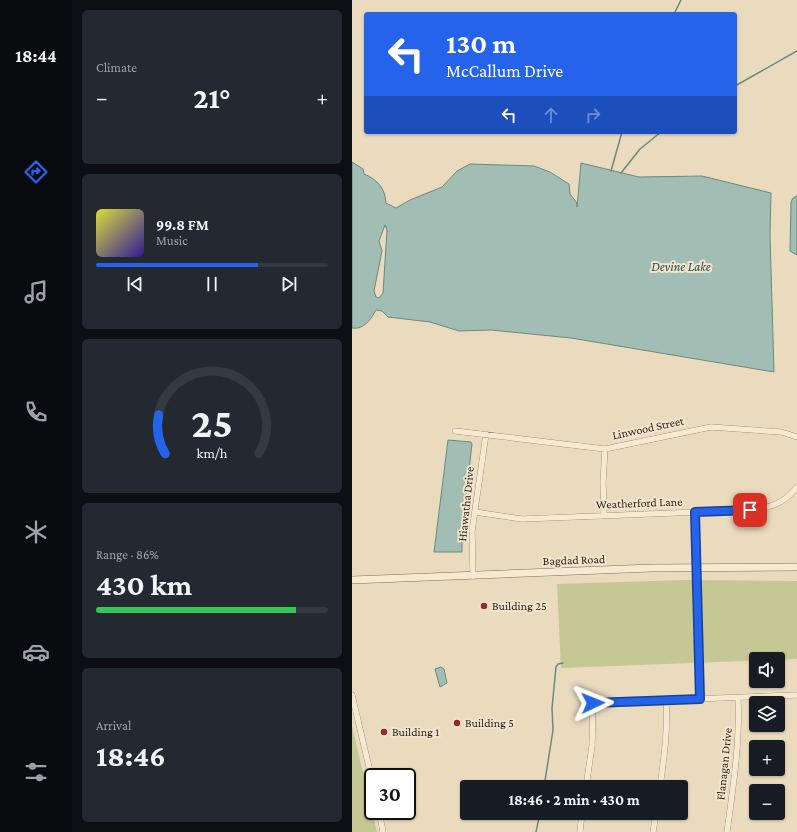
<!DOCTYPE html>
<html lang="en">
<head>
<meta charset="utf-8">
<style>
  :root { --surface:#171b24; --page:#242831; --text:#f1f3f6; --muted:#9ea1a6; --line:#363941; --accent:#2563eb }
  body { margin:0; font-family:"Crimson Pro",serif; background:var(--page); color:var(--text); height:100vh; display:flex; flex-direction:column; font-size:15px; white-space:nowrap }
  * { box-sizing:border-box; margin:0 }
  p { font-size:13px; color:var(--muted) }
  .icon { flex:none; width:22px; height:22px; fill:none; stroke:currentColor; stroke-width:2; stroke-linecap:round; stroke-linejoin:round }
  .map { position:relative; flex:1; overflow:hidden }
  .details { display:flex; flex-direction:column; gap:10px; padding:10px; background:#0d0f14; width:280px }
  .details>* { flex:none }
  .banner { position:absolute; left:12px; top:12px; width:373px; height:122px; border-radius:4px; box-shadow:0 1px 3px #0004; background:#2563eb; color:#fff; overflow:hidden }
  .controls { position:absolute; left:397px; top:652px; display:grid; gap:8px }
  .controls a { display:grid; place-items:center; width:36px; height:36px; border-radius:4px; background:var(--surface); box-shadow:0 1px 3px #0004; font-size:20px }
  .speed { position:absolute; left:12px; top:768px; display:flex; gap:8px; font-size:20px; font-weight:700; text-align:center }
  .speed>* { display:grid; place-content:center; width:52px; height:52px; border-radius:50%; background:var(--surface); box-shadow:0 1px 3px #0004; line-height:1 }
  .speed .limit { border:2px solid #111; border-radius:6px; background:#fff; color:#111 }
  .pin { position:absolute; display:grid; place-items:center; width:34px; height:34px; color:#fff; margin:-17px; border-radius:8px; box-shadow:0 2px 6px #0006 }
  .me { position:absolute; width:44px; margin:-22px; rotate:88deg; stroke-linejoin:round; filter:drop-shadow(0 0 3px #0008) }
  .turn { display:flex; align-items:center; gap:14px; height:84px; padding:0 16px; font-size:18px }
  .turn .icon { width:52px; height:52px; stroke-width:2.5 }
  .turn b { display:block; font-size:28px; line-height:34px }
  .lanes { display:flex; align-items:center; height:38px; padding:0 16px; background:#0003; justify-content:center; gap:20px; direction:ltr }
  .lanes .off { opacity:.35 }
  .big { font-size:30px; font-weight:700; line-height:1.1 }
  .details .card { flex:1; display:flex; flex-direction:column; justify-content:center; gap:6px; min-width:0; padding:0 14px; border-radius:6px; background:var(--page) }
  .details .dial { align-items:center; gap:0 }
  .dial svg { height:104px; overflow:visible; fill:none; stroke:var(--line); stroke-width:7; stroke-linecap:round; text-anchor:middle }
  .dial text { fill:var(--text); stroke:none }
  .song { display:flex; align-items:center; gap:12px }
  .cover { width:48px; height:48px; border-radius:6px; background:linear-gradient(135deg,hsl(60 70% 55%),hsl(250 70% 35%)) }
  .played { height:4px; border-radius:2px; background:linear-gradient(90deg,var(--accent) 70%,var(--line) 70%) }
  .keys { display:flex; justify-content:space-around; direction:ltr }
  .heat { display:flex; justify-content:space-between; align-items:center; font-size:22px; direction:ltr }
  .charge { height:6px; border-radius:3px; background:linear-gradient(90deg,#34c759 86%,var(--line) 0) }
  .trip { position:absolute; left:108px; top:780px; width:228px; height:40px; border-radius:4px; background:var(--surface); box-shadow:0 1px 3px #0004; font-weight:700; line-height:40px; text-align:center }
  main { display:flex; flex:1; min-height:0 }
  .tab-bar { display:flex; flex-direction:column; width:72px; justify-content:space-around; align-items:center; background:#090b0e; color:var(--muted) }
  .tab-bar .icon { width:28px; height:28px }
  .tab-bar .current { color:var(--accent) }
  .tab-bar b { font-size:18px; color:var(--text) }
  .map>svg:first-child { display:block }
  .green { fill:#c5c794 }
  .water { fill:#a2bdb3; stroke:#6a897f; fill-rule:evenodd }
  .lines { fill:none; stroke-linecap:round; stroke-linejoin:round }
  .stream { stroke:#6a897f; stroke-width:1.5 }
  .minor-casing { stroke:#826c58; stroke-width:6 }
  .tertiary-casing { stroke:#826c58; stroke-width:8 }
  .minor { stroke:#f6e9d1; stroke-width:5.5 }
  .tertiary { stroke:#f6e9d1; stroke-width:7 }
  .route-casing { stroke:#184099; stroke-width:10 }
  .route { stroke:#2563eb; stroke-width:7 }
  .poi-dot { fill:#8d2c33; stroke:#f2e5ce; stroke-width:1.5 }
  .labels { text-anchor:middle; stroke-width:4; stroke-linejoin:round; paint-order:stroke }
  .street-label { font-size:12px; fill:#32251c; stroke:#f2e5ce }
  .poi-label { font-size:12px; fill:#32251c; stroke:#f2e5ce; text-anchor:start }
  .water-label { font-size:13px; font-style:italic; fill:#2c514c; stroke:#f2e5ce }
</style>
</head>
<body>
<main>
<nav class="tab-bar">
<b>18:44</b>
<svg class="icon current" aria-label="directions" viewBox="0 0 24 24"><path d="M12 3l9 9-9 9-9-9zM9 14v-3h6M13 9l2 2-2 2"/></svg>
<svg class="icon" aria-label="music" viewBox="0 0 24 24"><path d="M9 18V5l10-2v13"/><circle cx="6" cy="18" r="3"/><circle cx="16" cy="16" r="3"/></svg>
<svg class="icon" aria-label="phone" viewBox="0 0 24 24"><path d="M5 4h4l2 5-3 2q2 4 5 5l2-3 5 2v4C11 20 4 13 5 4z"/></svg>
<svg class="icon" aria-label="climate" viewBox="0 0 24 24"><path d="M12 3v18M4 7l16 10M4 17L20 7"/></svg>
<svg class="icon" aria-label="car" viewBox="0 0 24 24"><path d="M5 17H2v-5l4-1 3-4h7l3 4 3 1v5h-3M9 17h6M6 11h13"/><circle cx="7" cy="17" r="2"/><circle cx="17" cy="17" r="2"/></svg>
<svg class="icon" aria-label="filters" viewBox="0 0 24 24"><path d="M4 7h16M4 17h16"/><circle cx="9" cy="7" r="2"/><circle cx="15" cy="17" r="2"/></svg>
</nav>
<section class="details">
<div class="card"><p>Climate</p>
<div class="heat"><a>−</a><b class="big">21°</b><a>+</a></div>
</div>
<div class="card">
<div class="song"><i class="cover"></i><div><b>99.8 FM</b><p>Music</p></div></div>
<div class="played"></div>
<div class="keys"><svg class="icon" aria-label="previous" viewBox="0 0 24 24"><path d="M18 5L8 12l10 7zM5 5v14"/></svg><svg class="icon" aria-label="pause" viewBox="0 0 24 24"><path d="M8 5v14M16 5v14"/></svg><svg class="icon" aria-label="next" viewBox="0 0 24 24"><path d="M6 5l10 7-10 7zM19 5v14"/></svg></div>
</div>
<div class="card dial"><svg viewBox="0 0 100 80">
<path d="M14 69A42 42 0 1 1 86 69"/>
<path d="M14 69A42 42 0 0 1 9 39" stroke="#2563eb"/>
<text x="50" y="56" font-size="32" font-weight="700">25</text>
<text x="50" y="72" font-size="11">km/h</text>
</svg></div>
<div class="card"><p>Range · 86%</p><b class="big">430 km</b><div class="charge"></div></div>
<div class="card"><p>Arrival</p><b class="big">18:46</b></div>
</section>
<div class="map">
<svg width="445" height="832" viewBox="0 0 445 832">
  <rect width="100%" height="100%" fill="#eadbbf"/>
  <path class="green" d="M334,580l111,1v78l-236,9 -4,-84z
    M0,726l25,106h-25z"/>
  <path class="water" d="M0,162l11,7 1,5c14,6 21,14 22,29l10,5 14,-8 32,-13 15,-16 13,-7 64,2 16,6 19,12 1,10 7,9v4l4,-44 58,14 63,-1 69,17 -1,42 4,137 -203,-34 -80,-8 -32,1 -29,-9 -42,-5 -6,-6 -6,-1c-5,9 -12,20 -24,18zM33,225l2,5 -4,63 -4,5 -3,-1 -2,-6 8,-40 -3,-10z
    M445,196v59l-7,-4 1,-49 2,-4z
    M96,440l23,2 1,2 -10,88v20h-28z
    M89,667l3,2 3,14 -7,4 -5,-18z"/>
  <g class="lines">
    <path class="stream" d="M322,14l7,-14
      M383,86l62,-35
      M259,171l11,-39
      M269,173l19,-24 21,-17
      M192,787l9,-57 -1,-22 4,-41 2,-3 5,-1
      M184,832l4,-19"/>
    <defs>
      <path id="minor" d="M103,431l150,18 106,-22 70,5 16,5
        M123,512l47,7 228,-9c20,-2 35,-7 47,-23
        M343,512l5,187
        M252,515l-1,-33 2,-33
        M121,576l-1,-45 14,-97
        M0,695l21,89
        M234,787l6,-41 1,-43 204,-8
        M308,787c4,-29 8,-57 6,-86
        M27,811l4,21
        M228,832l2,-19
        M301,832l3,-19
        M375,832c6,-45 13,-88 11,-133"/>
      <path id="tertiary" d="M0,580l299,-12 146,-1"/>
    </defs>
    <use href="#minor" class="minor-casing"/>
    <use href="#tertiary" class="tertiary-casing"/>
    <use href="#minor" class="minor"/>
    <use href="#tertiary" class="tertiary"/>
  </g>
  <g class="lines">
    <defs>
      <path id="route" d="M241,703l107,-4 -5,-187 55,-2"/>
    </defs>
    <use href="#route" class="route-casing"/>
    <use href="#route" class="route"/>
  </g>
  <g class="poi-dot">
    <circle cx="132" cy="606" r="4"/>
    <circle cx="105" cy="723" r="4"/>
    <circle cx="32" cy="732" r="4"/>
  </g>
  <g class="labels">
    <g class="street-label">
      <text transform="translate(296 428) rotate(-12)" y="4">Linwood Street</text>
      <text transform="translate(287 503) rotate(-2)" y="4">Weatherford Lane</text>
      <text transform="translate(114 504) rotate(-84)" y="4">Hiawatha Drive</text>
      <text transform="translate(222 560) rotate(-2)" y="4">Bagdad Road</text>
      <text transform="translate(372 764) rotate(-84)" y="4">Flanagan Drive</text>
    </g>
    <g class="poi-label">
      <text x="140" y="610">Building 25</text>
      <text x="113" y="727">Building 5</text>
      <text x="40" y="736">Building 1</text>
    </g>
    <g class="water-label">
      <text x="329" y="271">Devine Lake</text>
    </g>
  </g>
</svg>
<div class="controls">
<a><svg class="icon" aria-label="sound" viewBox="0 0 24 24"><path d="M4 9h4l5-4v14l-5-4H4zM17 9q2 3 0 6"/></svg></a>
<a><svg class="icon" aria-label="layers" viewBox="0 0 24 24"><path d="M12 4l9 5-9 5-9-5zM3 14l9 5 9-5"/></svg></a>
<a>+</a>
<a>−</a>
</div>
<div class="speed"><div class="limit">30</div></div>
<div class="pin" style="left:398px;top:510px;background:#d93025"><svg class="icon" aria-label="arrive" viewBox="0 0 24 24"><path d="M6 21V4h12l-3 4 3 4H6"/></svg></div>
<svg class="me" style="left:241px;top:703px" viewBox="-20 -20 40 40"><path d="M0-17L14 15 0 8-14 15z" fill="#2563eb" stroke="#fff" stroke-width="4"/></svg>
<div class="trip">18:46 · 2 min · 430 m</div>
<div class="banner">
<div class="turn"><svg class="icon" aria-label="left" viewBox="0 0 24 24"><path d="M17 20v-9H6M10 6l-5 5 5 5"/></svg><div><b>130 m</b>McCallum Drive</div></div>
<div class="lanes"><svg class="icon" aria-label="left" viewBox="0 0 24 24"><path d="M17 20v-9H6M10 6l-5 5 5 5"/></svg><svg class="icon off" aria-label="ahead" viewBox="0 0 24 24"><path d="M12 20V5M6 11l6-6 6 6"/></svg><svg class="icon off" aria-label="right" viewBox="0 0 24 24"><path d="M7 20v-9h11M14 6l5 5-5 5"/></svg></div>
</div>
</div>
</main>
</body>
</html>
